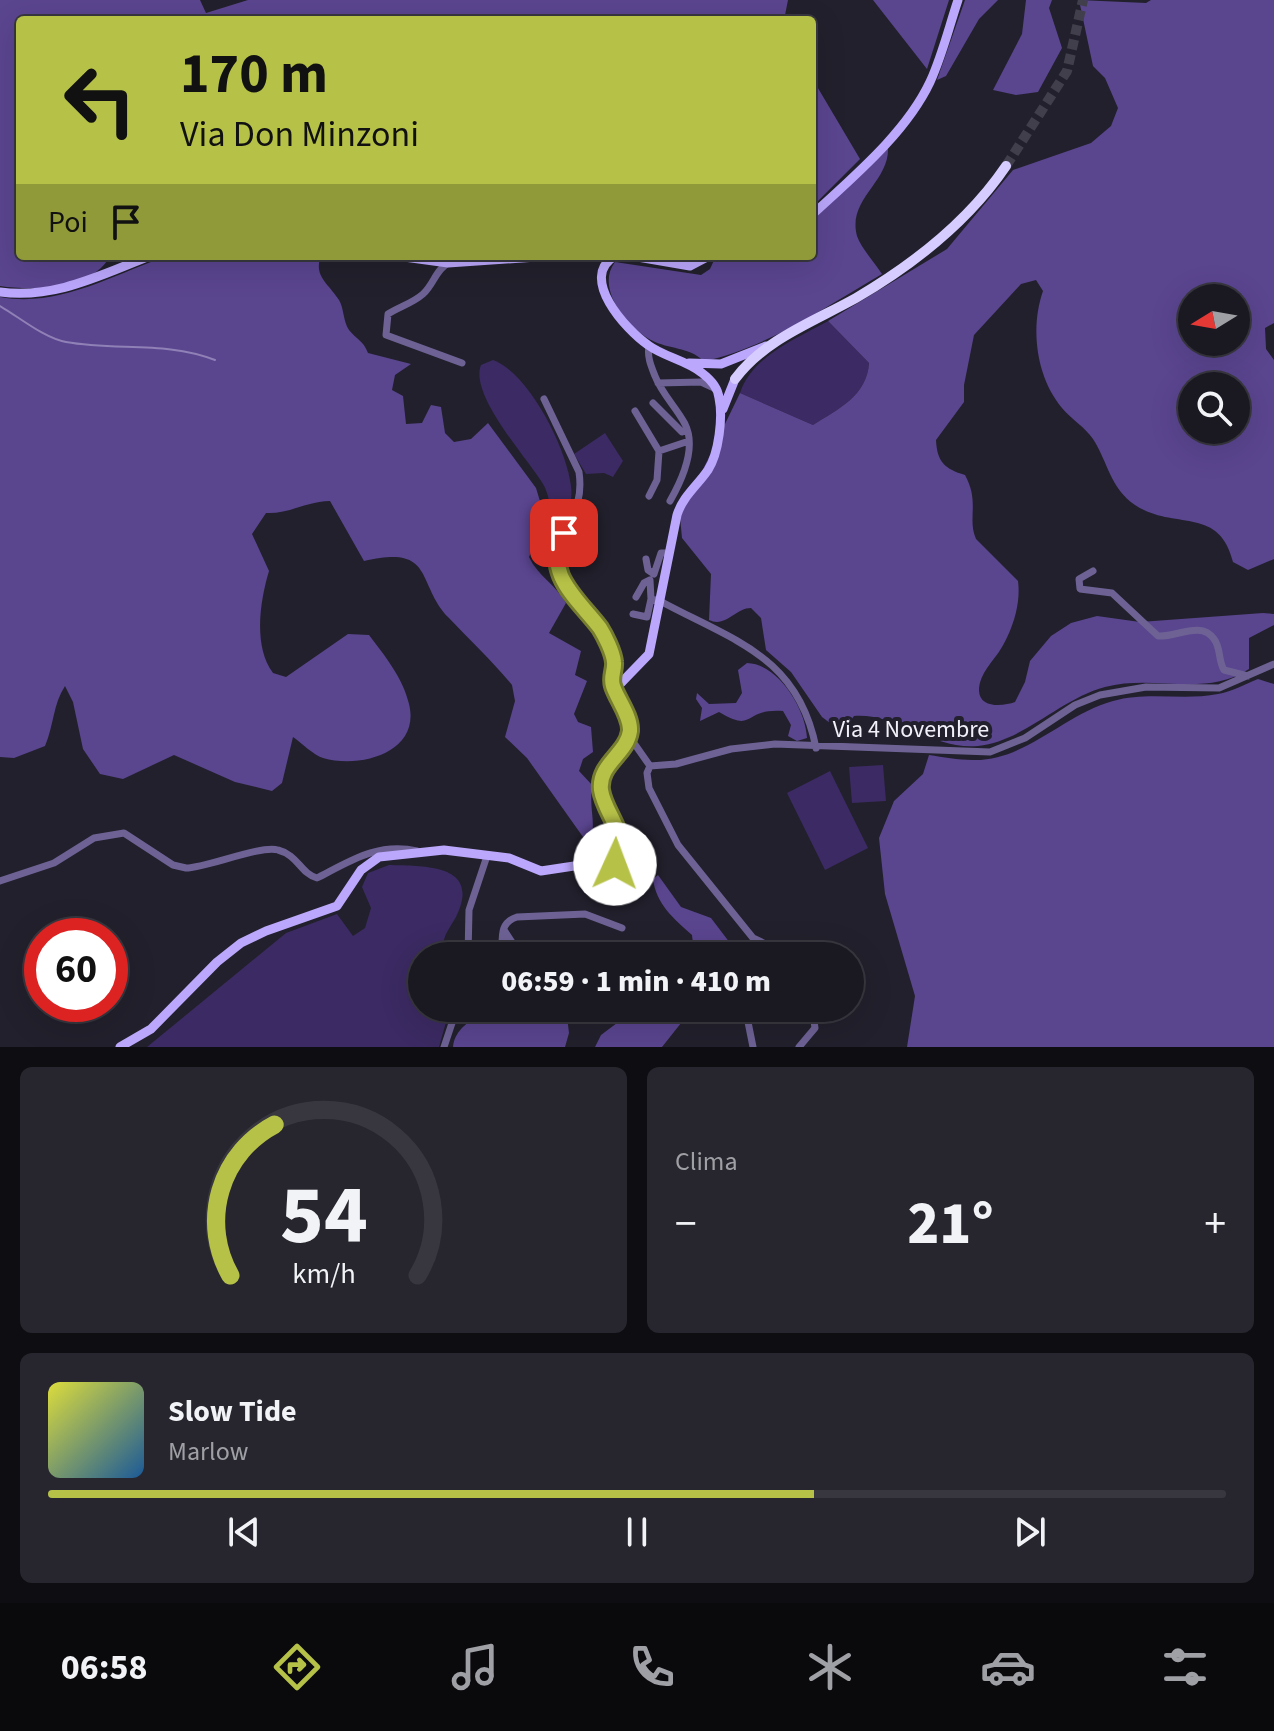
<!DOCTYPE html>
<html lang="it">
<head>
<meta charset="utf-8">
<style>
  :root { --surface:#1a1821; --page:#27252e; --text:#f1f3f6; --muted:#9fa0a5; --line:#38373f; --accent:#b6c148 }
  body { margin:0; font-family:"Source Sans 3",sans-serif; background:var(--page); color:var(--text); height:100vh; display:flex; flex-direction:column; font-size:30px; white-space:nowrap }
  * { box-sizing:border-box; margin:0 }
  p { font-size:26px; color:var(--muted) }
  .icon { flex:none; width:44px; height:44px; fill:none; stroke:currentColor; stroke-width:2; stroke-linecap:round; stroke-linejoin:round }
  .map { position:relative; height:1047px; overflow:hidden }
  .details { display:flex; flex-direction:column; gap:20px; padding:20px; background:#0e0d12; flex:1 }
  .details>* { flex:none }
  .banner { position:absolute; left:16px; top:16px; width:800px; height:244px; border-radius:8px; box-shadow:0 8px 32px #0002,0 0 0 2px var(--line); background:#b6c148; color:#111; overflow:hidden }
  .needle { width:52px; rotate:259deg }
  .tools { position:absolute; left:1178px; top:284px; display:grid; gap:16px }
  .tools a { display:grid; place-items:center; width:72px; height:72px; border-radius:50%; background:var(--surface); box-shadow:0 8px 32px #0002,0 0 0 2px var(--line); font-size:40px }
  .speed { position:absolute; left:24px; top:918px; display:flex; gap:16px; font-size:40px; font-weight:700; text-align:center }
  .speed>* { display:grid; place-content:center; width:104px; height:104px; border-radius:50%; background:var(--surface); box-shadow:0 8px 32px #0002,0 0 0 2px var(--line); line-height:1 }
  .speed .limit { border:12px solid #d22; background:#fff; color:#111 }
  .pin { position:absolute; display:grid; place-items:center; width:68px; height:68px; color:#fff; margin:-34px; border-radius:16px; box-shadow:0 4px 12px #0006 }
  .me { position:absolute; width:88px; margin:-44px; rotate:2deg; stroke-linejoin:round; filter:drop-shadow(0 0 6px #0008) }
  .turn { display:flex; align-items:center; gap:28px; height:168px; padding:0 32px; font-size:36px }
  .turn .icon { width:104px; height:104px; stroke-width:2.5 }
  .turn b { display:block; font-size:56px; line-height:68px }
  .then { display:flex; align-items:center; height:76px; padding:0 32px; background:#0003; gap:16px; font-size:30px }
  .big { font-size:60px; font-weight:800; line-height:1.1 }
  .details .card { flex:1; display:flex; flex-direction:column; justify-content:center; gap:12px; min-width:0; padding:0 28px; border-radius:12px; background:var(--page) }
  .details .dial { align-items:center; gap:0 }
  .dial svg { height:208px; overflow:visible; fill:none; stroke:var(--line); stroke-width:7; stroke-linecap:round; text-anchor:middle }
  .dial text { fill:var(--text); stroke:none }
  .song { display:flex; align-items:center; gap:24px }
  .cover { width:96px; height:96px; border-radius:12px; background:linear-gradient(135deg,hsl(60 70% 55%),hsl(210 70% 35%)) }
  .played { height:8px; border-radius:4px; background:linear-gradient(90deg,var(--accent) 65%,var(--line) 65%) }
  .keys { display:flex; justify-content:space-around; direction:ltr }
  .heat { display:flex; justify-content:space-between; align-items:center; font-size:44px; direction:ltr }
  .details .tiles { flex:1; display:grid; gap:20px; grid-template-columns:1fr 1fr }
  .card:last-child { grid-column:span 2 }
  .trip { position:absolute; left:408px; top:942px; width:456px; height:80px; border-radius:40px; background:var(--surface); box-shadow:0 8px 32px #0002,0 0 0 2px var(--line); font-weight:800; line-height:80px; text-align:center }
  .tab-bar { display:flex; height:128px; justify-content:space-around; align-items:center; background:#0a0a0d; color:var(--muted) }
  .tab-bar .icon { width:56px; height:56px }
  .tab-bar .current { color:var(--accent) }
  .tab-bar b { font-size:36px; color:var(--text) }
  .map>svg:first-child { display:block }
  .green { fill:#3b2a63 }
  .forest { fill:#5a458f; fill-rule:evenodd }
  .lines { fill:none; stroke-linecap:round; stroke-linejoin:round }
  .stream { stroke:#8f80b6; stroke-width:2 }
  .highway-tunnel { stroke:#413f4b; stroke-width:10; stroke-dasharray:10 5; stroke-linecap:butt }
  .minor { stroke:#6e6295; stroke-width:7 }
  .major { stroke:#bba7fc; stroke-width:9 }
  .highway { stroke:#d6ccff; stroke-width:10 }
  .route-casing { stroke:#767d2f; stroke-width:20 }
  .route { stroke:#b6c148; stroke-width:14 }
  .labels { text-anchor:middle; stroke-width:8; stroke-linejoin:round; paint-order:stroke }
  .street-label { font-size:24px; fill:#f2f0f9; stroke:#22202c }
</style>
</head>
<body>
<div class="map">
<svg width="1274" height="1047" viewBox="0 0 1274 1047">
  <rect width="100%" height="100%" fill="#22202c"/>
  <path class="green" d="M828,321l41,42c-2,33 -31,46 -56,62l-73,-32c12,-37 56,-54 88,-72z
    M493,360c36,13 74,89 78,126 2,15 -3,30 -10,43 -11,-10 -10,-32 -18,-45 -15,-25 -74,-89 -62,-119z
    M605,433l18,28 -10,16 -9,-4 -18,1 -12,-20z
    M883,765l3,36 -34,2 -3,-36z
    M830,771l38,77 -43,22 -38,-77z
    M389,865c36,1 93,-1 67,52 -9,16 -15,20 -12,39h-22v52h28l-11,39h-292l139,-114 51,-19 16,22 12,-8 6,-20 -9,-21 6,-14z"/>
  <path class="forest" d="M0,0h200l6,13 42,-13h540l-4,20h-764v236h90c-17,34 -77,35 -110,30z
    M873,0h76l-22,69z
    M965,0h33l-19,19 -33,57 -9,4z
    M1026,0h26l-3,8 13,40 -24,44 -22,3 -23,-5 29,-56z
    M1079,0l67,3 5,-3h123v323l-9,5 1,21 8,11v199l-26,11 -15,-8c-14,-57 -59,-31 -98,-57 -25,-17 -27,-43 -42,-66 -8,-12 -22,-20 -31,-31 -26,-31 -32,-80 -19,-117l-7,-11 -15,4 -47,51 -10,50v17l-28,38c1,22 9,29 29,35 15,27 2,44 11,64l42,42c3,22 -5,47 -16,66 -8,14 -23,26 -23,44 1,18 25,15 36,11l10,-20 5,-21 21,-25 20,-13 26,-7 43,6 123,-9 11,1v11l-25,13v31c-44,29 -94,5 -144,18 -45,12 -81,54 -127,59 -46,4 -80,-33 -124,-30l-12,16 -20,-15 -31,-45 -25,-22 -5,-32 -10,-10c-16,0 -25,20 -42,12l2,-46 -29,-36 -2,-21 60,-124 73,32c25,-16 54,-29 56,-62l-41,-42 119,-72 66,-79 78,-27 20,-17 7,-18 -13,-30 -12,-12zM1192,298h44v44h-44zM1192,386h44v44h-44z
    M812,78l48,81 -48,48z
    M888,147c2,35 -41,52 -31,89 4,12 18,27 25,38 -55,32 -115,74 -178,87 -17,-15 -34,-11 -53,-21 -24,-13 -56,-52 -36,-78l86,13 9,-6 6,-13h96v-35z
    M168,256h153c-8,20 8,28 18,44 5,8 4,21 10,30 8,10 14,10 19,23l43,11 -16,11 -3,15 11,6 3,28 16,-1 9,-18 10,2 4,26 9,9 17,-3 17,-16 48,65 14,46 -17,14 -4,9c9,19 26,27 37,46l-17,30 32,18 -6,24 12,6 -13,33 4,8 13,5 2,25 -10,7 -4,12 14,15c-6,20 6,41 -5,58l-61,-86 -22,-21 10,-36 -3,-16c-20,-24 -42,-45 -64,-68 -32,-34 -13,-73 -84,-56l-34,-60c-23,0 -40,13 -64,12l-14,21 17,37c-9,30 -16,75 4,102l13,4 62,-43 21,1c16,21 34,43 40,69 12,48 -48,65 -86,54 -10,-3 -21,-15 -30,-21l-11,46 -10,8 -37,-9 -61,-27 -51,24 -23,-5 -17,-25 -10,-47 -8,-16c-12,18 -11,39 -20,60l-31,12 -14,-1v-460c60,11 113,-23 168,-41z
    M747,663c32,1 59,47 60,75l-10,3 -9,-5 3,-11 -8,-14c-41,-3 -27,23 -64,1l-19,9 2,-13 -6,-9 1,-6 12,11 27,-1 6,-10 -4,-23z
    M1258,679l16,5v363h-367l8,-51 -30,-102 -6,-56 15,-37 29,-27 6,-19c14,2 29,5 43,5 53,2 92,-46 141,-59 35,-10 70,0 105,-7 13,-2 27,-10 40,-15z
    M658,875l23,32 30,11 19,25 2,13h-46l7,-12 -1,-9c-18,-16 -36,-31 -39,-56z
    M486,1008h80l3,25 -4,14h-112c2,-20 20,-26 33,-39z
    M637,1008h56l-31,39h-67l6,-12z"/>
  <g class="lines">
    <path class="stream" d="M0,306c19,11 44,32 66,36 50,9 101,-1 149,18"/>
    <path class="highway-tunnel" d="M1006,166l61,-95 16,-71"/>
    <path class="minor" d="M448,263c-13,8 -14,21 -25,31 -10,9 -24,13 -35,20l-2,21 76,28
      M649,346c-2,11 2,20 6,30 7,18 21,31 30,48 12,24 -3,56 -15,77
      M658,383l43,-1 13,6
      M544,399l35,73c6,42 -18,48 -22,81 -5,32 30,53 44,77 5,8 10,20 13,29 3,13 -6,22 3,34
      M653,403l29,29 5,-2
      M635,411l24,40
      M649,496l8,-16 2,-29 30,-10
      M646,559l2,11 6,4 7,-21h8
      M1093,571l-14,8 1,10 32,4 46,43c17,2 43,-16 56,3 7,9 4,21 10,31l24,6
      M636,597l8,-14 6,-3 1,19
      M633,614l14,3 4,-18 9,2c74,40 138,55 156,147
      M629,736l21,30 -3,7 2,15 29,57 75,93 38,18
      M650,766l26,-2 55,-15 44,-5 215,8 35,-14 50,-33 25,-10 46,-8 73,1 55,-24
      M0,881l54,-18 40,-25 30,-5 49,32 13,3c20,0 74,-23 92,-18 20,5 22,23 39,28 33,-17 61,-36 100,-27
      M504,930l15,23 45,-9 18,10 11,1
      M468,956l1,-46 18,-54
      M502,956c1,-17 -4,-33 15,-39l68,-3 37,14
      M755,956l7,-12
      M736,1008l12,14 5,25
      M452,1017l11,1 11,-10
      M444,1047l13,-39
      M799,1047l16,-19 -3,-20"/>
    <path class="major" d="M812,215c41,-38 94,-82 118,-133 12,-26 19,-55 28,-82
      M397,256l51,7 103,-7
      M632,256l58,10 19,-10
      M0,292c56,7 100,-17 150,-36
      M689,363l32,1 45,-18
      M723,409l12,-30
      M120,1047l31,-18 66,-67 24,-19 25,-12 71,-25 24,-36 18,-13 65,-7 65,8 32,13 33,-5 30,5 14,-11c13,-29 -20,-50 -17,-79 3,-19 22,-32 29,-49l-13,-39 2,-8 30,-31 28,-139c6,-19 20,-29 31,-45 11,-17 15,-53 11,-72 -1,-10 -9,-19 -17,-25 -16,-13 -38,-16 -54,-28 -22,-15 -70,-68 -33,-89"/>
    <path class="highway" d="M735,379c30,-40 78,-57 121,-81 58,-34 112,-76 150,-132"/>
  </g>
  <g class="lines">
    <defs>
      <path id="route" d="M564,533c-22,40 14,66 36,95 5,8 13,24 14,34 1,8 -4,15 -1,24 4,13 18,30 17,45 -3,23 -32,33 -29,59 4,26 32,48 14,74"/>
    </defs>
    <use href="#route" class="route-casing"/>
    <use href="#route" class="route"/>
  </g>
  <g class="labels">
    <g class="street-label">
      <text x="911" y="737">Via 4 Novembre</text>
    </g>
  </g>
</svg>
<div class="tools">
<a><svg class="needle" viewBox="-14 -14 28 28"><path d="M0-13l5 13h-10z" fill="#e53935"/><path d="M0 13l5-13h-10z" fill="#9fa0a5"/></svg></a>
<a><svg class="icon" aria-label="search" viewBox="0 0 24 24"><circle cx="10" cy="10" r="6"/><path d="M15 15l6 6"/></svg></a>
</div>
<div class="speed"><div class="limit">60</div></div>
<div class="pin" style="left:564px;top:533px;background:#d93025"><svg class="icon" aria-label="arrive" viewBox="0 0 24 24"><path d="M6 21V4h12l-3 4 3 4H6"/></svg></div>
<svg class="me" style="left:615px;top:864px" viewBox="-20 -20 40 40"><circle r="19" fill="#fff"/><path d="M0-13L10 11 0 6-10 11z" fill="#b6c148"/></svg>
<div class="trip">06:59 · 1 min · 410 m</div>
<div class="banner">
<div class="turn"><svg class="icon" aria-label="left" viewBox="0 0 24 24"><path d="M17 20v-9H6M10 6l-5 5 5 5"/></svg><div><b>170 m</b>Via Don Minzoni</div></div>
<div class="then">Poi<svg class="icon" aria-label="arrive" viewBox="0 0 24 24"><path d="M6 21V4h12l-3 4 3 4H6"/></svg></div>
</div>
</div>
<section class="details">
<div class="tiles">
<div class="card dial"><svg viewBox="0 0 100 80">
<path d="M14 69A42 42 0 1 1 86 69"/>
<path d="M14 69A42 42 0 0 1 31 11" stroke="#b6c148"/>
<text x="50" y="56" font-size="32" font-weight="700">54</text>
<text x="50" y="72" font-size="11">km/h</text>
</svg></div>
<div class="card"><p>Clima</p>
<div class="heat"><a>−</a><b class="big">21°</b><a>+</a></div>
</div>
<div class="card">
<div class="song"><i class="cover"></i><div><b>Slow Tide</b><p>Marlow</p></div></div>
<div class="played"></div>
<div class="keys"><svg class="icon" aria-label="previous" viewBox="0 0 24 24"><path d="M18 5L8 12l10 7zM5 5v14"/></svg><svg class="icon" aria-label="pause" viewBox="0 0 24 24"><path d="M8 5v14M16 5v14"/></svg><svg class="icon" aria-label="next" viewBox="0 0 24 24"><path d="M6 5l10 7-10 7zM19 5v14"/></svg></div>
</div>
</div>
</section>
<nav class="tab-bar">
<b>06:58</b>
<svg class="icon current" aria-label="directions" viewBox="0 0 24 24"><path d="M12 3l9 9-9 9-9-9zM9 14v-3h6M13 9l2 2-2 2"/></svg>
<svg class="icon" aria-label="music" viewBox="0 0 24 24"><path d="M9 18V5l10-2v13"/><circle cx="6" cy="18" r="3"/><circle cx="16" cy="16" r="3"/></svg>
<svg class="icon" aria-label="phone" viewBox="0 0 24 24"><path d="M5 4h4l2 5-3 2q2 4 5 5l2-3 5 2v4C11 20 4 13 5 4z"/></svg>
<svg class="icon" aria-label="climate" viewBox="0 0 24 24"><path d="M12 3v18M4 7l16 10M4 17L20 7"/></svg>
<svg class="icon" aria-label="car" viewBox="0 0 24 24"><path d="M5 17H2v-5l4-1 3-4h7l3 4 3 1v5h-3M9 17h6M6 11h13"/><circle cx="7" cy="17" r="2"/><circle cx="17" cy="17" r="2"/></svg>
<svg class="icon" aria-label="filters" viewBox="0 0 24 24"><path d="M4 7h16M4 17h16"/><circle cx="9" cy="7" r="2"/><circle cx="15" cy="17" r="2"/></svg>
</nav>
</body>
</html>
